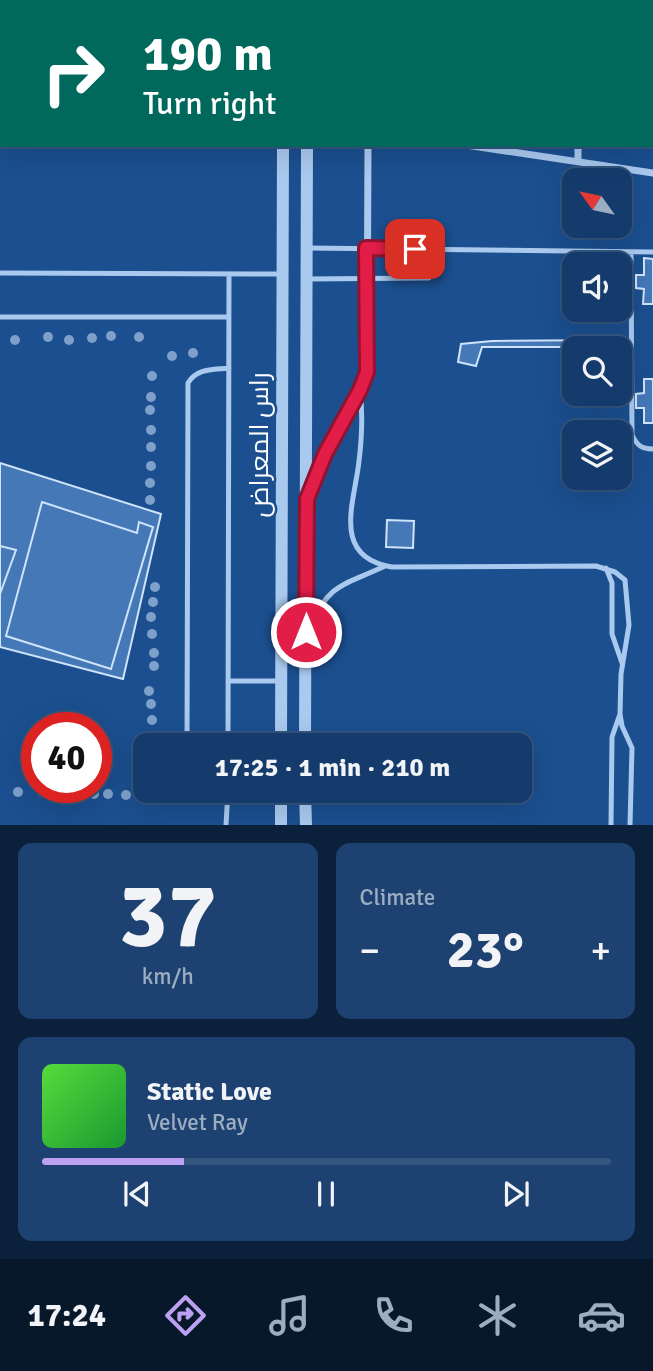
<!DOCTYPE html>
<html lang="en">
<head>
<meta charset="utf-8">
<style>
  :root { --surface:#143b6b; --page:#1d4271; --text:#f1f3f6; --muted:#9dadc1; --line:#33557e; --accent:#bca0f2 }
  body { margin:0; font-family:Signika,Cairo,sans-serif; background:var(--page); color:var(--text); height:100vh; display:flex; flex-direction:column; font-size:26px; white-space:nowrap }
  * { box-sizing:border-box; margin:0 }
  p { font-size:23px; color:var(--muted) }
  .icon { flex:none; width:38px; height:38px; fill:none; stroke:currentColor; stroke-width:2; stroke-linecap:round; stroke-linejoin:round }
  .map { position:relative; height:825px; overflow:hidden }
  .panel { display:flex; flex-direction:column; gap:18px; padding:18px; background:#0b203b; flex:1 }
  .panel>* { flex:none }
  .top-card { position:absolute; left:0px; top:0px; width:654px; height:147px; box-shadow:0 7px 28px #0002,0 0 0 2px var(--line); background:#00695c; color:#fff; overflow:hidden }
  .needle { width:46px; rotate:303deg }
  .controls { position:absolute; left:562px; top:168px; display:grid; gap:14px }
  .controls a { display:grid; place-items:center; width:70px; height:70px; border-radius:14px; background:var(--surface); box-shadow:0 7px 28px #0002,0 0 0 2px var(--line); font-size:35px }
  .speed { position:absolute; left:21px; top:712px; display:flex; gap:14px; font-size:35px; font-weight:700; text-align:center }
  .speed>* { display:grid; place-content:center; width:91px; height:91px; border-radius:50%; background:var(--surface); box-shadow:0 7px 28px #0002,0 0 0 2px var(--line); line-height:1 }
  .speed .limit { border:10px solid #d22; background:#fff; color:#111 }
  .pin { position:absolute; display:grid; place-items:center; width:60px; height:60px; color:#fff; margin:-30px; border-radius:14px; box-shadow:0 4px 10px #0006 }
  .me { position:absolute; width:77px; margin:-38px; rotate:0deg; stroke-linejoin:round; filter:drop-shadow(0 0 5px #0008) }
  .turn { display:flex; align-items:center; gap:24px; height:147px; padding:0 28px; font-size:32px }
  .turn .icon { width:91px; height:91px; stroke-width:2.5 }
  .turn b { display:block; font-size:49px; line-height:60px }
  .big { font-size:52px; font-weight:800; line-height:1.1 }
  .panel .widget { flex:1; display:flex; flex-direction:column; justify-content:center; gap:10px; min-width:0; padding:0 24px; border-radius:14px; background:var(--page) }
  .panel .dial { align-items:center; gap:0 }
  .dial b { font-size:91px; line-height:1 }
  .song { display:flex; align-items:center; gap:21px }
  .cover { width:84px; height:84px; border-radius:10px; background:linear-gradient(135deg,hsl(110 70% 55%),hsl(130 70% 35%)) }
  .played { height:7px; border-radius:4px; background:linear-gradient(90deg,var(--accent) 25%,var(--line) 25%) }
  .keys { display:flex; justify-content:space-around; direction:ltr }
  .heat { display:flex; justify-content:space-between; align-items:center; font-size:38px; direction:ltr }
  .panel .tiles { flex:1; display:grid; gap:18px; grid-template-columns:1fr 1fr }
  .widget:last-child { grid-column:span 2 }
  .trip { position:absolute; left:133px; top:733px; width:399px; height:70px; border-radius:14px; background:var(--surface); box-shadow:0 7px 28px #0002,0 0 0 2px var(--line); font-weight:800; line-height:70px; text-align:center }
  .dock { display:flex; height:112px; justify-content:space-around; align-items:center; background:#08182b; color:var(--muted) }
  .dock .icon { width:49px; height:49px }
  .dock .on { color:var(--accent) }
  .dock b { font-size:32px; color:var(--text) }
  .map>svg:first-child { display:block }
  .building { fill:#4478b7; stroke:#cfe3fa; stroke-width:2 }
  .lines { fill:none; stroke-linecap:round; stroke-linejoin:round }
  .service { stroke:#a9c9ee; stroke-width:5 }
  .minor { stroke:#a9c9ee; stroke-width:7 }
  .tertiary { stroke:#a9c9ee; stroke-width:12 }
  .tree { fill:#7ea0ca }
  .route-casing { stroke:#92132f; stroke-width:18 }
  .route { stroke:#e11d48; stroke-width:12 }
  .labels { text-anchor:middle; stroke-width:5; stroke-linejoin:round; paint-order:stroke }
  .street-label { font-size:26px; fill:#fff; stroke:#1b4f8f }
</style>
</head>
<body>
<div class="map">
<svg width="653" height="825" viewBox="0 0 653 825">
  <rect width="100%" height="100%" fill="#1b4f8f"/>
  <path class="building" d="M398,0h57v2h-57z
    M475,0h45l4,2h-49z
    M644,258l9,1v45h-10l1,-15 -8,-1v-13h8z
    M611,340l-2,7h-127l-6,19 -18,-4 3,-18 31,-3z
    M644,379h9v44h-9v-15h-8v-14l8,-1z
    M0,463l161,51 -38,165 -123,-32z
    M42,502l95,31 2,-11 14,5 -42,142 -105,-33z
    M387,520l27,1 -1,27 -27,-1z
    M0,546l16,4 -16,44z"/>
  <g class="lines">
    <path class="service" d="M307,248l346,4
      M631,252l1,183c5,10 9,14 21,14
      M0,273l281,1
      M307,279l122,-1
      M0,317h229
      M360,390c3,24 2,47 -1,71 -4,40 -29,96 33,106l204,-1 19,6 10,8 4,45 -8,49 -1,40 2,12 10,22 -2,77
      M606,568l6,15v51l10,29
      M309,626c23,-45 34,-40 76,-60
      M228,681h54
      M187,746l1,-363c9,-15 25,-13 41,-15
      M228,746l1,-471
      M226,825l2,-34
      M611,825l1,-88 8,-23"/>
    <path class="minor" d="M370,2v-2
      M580,2v-2
      M466,145l187,28
      M578,161v-16
      M309,492c15,-42 44,-78 58,-120l1,-227"/>
    <path class="tertiary" d="M306,0v2
      M347,0l1,2
      M284,2v-2
      M281,746l2,-601
      M305,746l2,-601
      M305,791l1,34
      M281,825v-34"/>
  </g>
  <g class="tree">
    <circle cx="111" cy="336" r="5"/>
    <circle cx="48" cy="337" r="5"/>
    <circle cx="139" cy="337" r="5"/>
    <circle cx="92" cy="338" r="5"/>
    <circle cx="15" cy="340" r="5"/>
    <circle cx="69" cy="340" r="5"/>
    <circle cx="193" cy="353" r="5"/>
    <circle cx="172" cy="356" r="5"/>
    <circle cx="152" cy="376" r="5"/>
    <circle cx="151" cy="397" r="5"/>
    <circle cx="150" cy="410" r="5"/>
    <circle cx="151" cy="430" r="5"/>
    <circle cx="151" cy="447" r="5"/>
    <circle cx="151" cy="466" r="5"/>
    <circle cx="150" cy="483" r="5"/>
    <circle cx="150" cy="500" r="5"/>
    <circle cx="155" cy="587" r="5"/>
    <circle cx="153" cy="602" r="5"/>
    <circle cx="151" cy="617" r="5"/>
    <circle cx="152" cy="634" r="5"/>
    <circle cx="154" cy="653" r="5"/>
    <circle cx="154" cy="666" r="5"/>
    <circle cx="149" cy="691" r="5"/>
    <circle cx="151" cy="704" r="5"/>
    <circle cx="152" cy="720" r="5"/>
    <circle cx="152" cy="738" r="5"/>
    <circle cx="18" cy="792" r="5"/>
    <circle cx="43" cy="793" r="5"/>
    <circle cx="94" cy="794" r="5"/>
    <circle cx="108" cy="794" r="5"/>
    <circle cx="126" cy="795" r="5"/>
    <circle cx="62" cy="796" r="5"/>
  </g>
  <g class="lines">
    <defs>
      <path id="route" d="M306,632l1,-133 18,-45 35,-64 7,-18 -1,-124 49,1"/>
    </defs>
    <use href="#route" class="route-casing"/>
    <use href="#route" class="route"/>
  </g>
  <g class="labels">
    <g class="street-label">
      <text transform="translate(259 445) rotate(-90)" y="9">راس المعراض</text>
    </g>
  </g>
</svg>
<div class="controls">
<a><svg class="needle" viewBox="-14 -14 28 28"><path d="M0-13l5 13h-10z" fill="#e53935"/><path d="M0 13l5-13h-10z" fill="#9dadc1"/></svg></a>
<a><svg class="icon" aria-label="sound" viewBox="0 0 24 24"><path d="M4 9h4l5-4v14l-5-4H4zM17 9q2 3 0 6"/></svg></a>
<a><svg class="icon" aria-label="search" viewBox="0 0 24 24"><circle cx="10" cy="10" r="6"/><path d="M15 15l6 6"/></svg></a>
<a><svg class="icon" aria-label="layers" viewBox="0 0 24 24"><path d="M12 4l9 5-9 5-9-5zM3 14l9 5 9-5"/></svg></a>
</div>
<div class="speed"><div class="limit">40</div></div>
<div class="pin" style="left:415px;top:249px;background:#d93025"><svg class="icon" aria-label="arrive" viewBox="0 0 24 24"><path d="M6 21V4h12l-3 4 3 4H6"/></svg></div>
<svg class="me" style="left:306px;top:632px" viewBox="-20 -20 40 40"><circle r="17" fill="#e11d48" stroke="#fff" stroke-width="3"/><path d="M0-11L8 9 0 5-8 9z" fill="#fff"/></svg>
<div class="trip">17:25 · 1 min · 210 m</div>
<div class="top-card">
<div class="turn"><svg class="icon" aria-label="right" viewBox="0 0 24 24"><path d="M7 20v-9h11M14 6l5 5-5 5"/></svg><div><b>190 m</b>Turn right</div></div>
</div>
</div>
<section class="panel">
<div class="tiles">
<div class="widget dial"><b>37</b><p>km/h</p></div>
<div class="widget"><p>Climate</p>
<div class="heat"><a>−</a><b class="big">23°</b><a>+</a></div>
</div>
<div class="widget">
<div class="song"><i class="cover"></i><div><b>Static Love</b><p>Velvet Ray</p></div></div>
<div class="played"></div>
<div class="keys"><svg class="icon" aria-label="previous" viewBox="0 0 24 24"><path d="M18 5L8 12l10 7zM5 5v14"/></svg><svg class="icon" aria-label="pause" viewBox="0 0 24 24"><path d="M8 5v14M16 5v14"/></svg><svg class="icon" aria-label="next" viewBox="0 0 24 24"><path d="M6 5l10 7-10 7zM19 5v14"/></svg></div>
</div>
</div>
</section>
<nav class="dock">
<b>17:24</b>
<svg class="icon on" aria-label="directions" viewBox="0 0 24 24"><path d="M12 3l9 9-9 9-9-9zM9 14v-3h6M13 9l2 2-2 2"/></svg>
<svg class="icon" aria-label="music" viewBox="0 0 24 24"><path d="M9 18V5l10-2v13"/><circle cx="6" cy="18" r="3"/><circle cx="16" cy="16" r="3"/></svg>
<svg class="icon" aria-label="phone" viewBox="0 0 24 24"><path d="M5 4h4l2 5-3 2q2 4 5 5l2-3 5 2v4C11 20 4 13 5 4z"/></svg>
<svg class="icon" aria-label="climate" viewBox="0 0 24 24"><path d="M12 3v18M4 7l16 10M4 17L20 7"/></svg>
<svg class="icon" aria-label="car" viewBox="0 0 24 24"><path d="M5 17H2v-5l4-1 3-4h7l3 4 3 1v5h-3M9 17h6M6 11h13"/><circle cx="7" cy="17" r="2"/><circle cx="17" cy="17" r="2"/></svg>
</nav>
</body>
</html>
